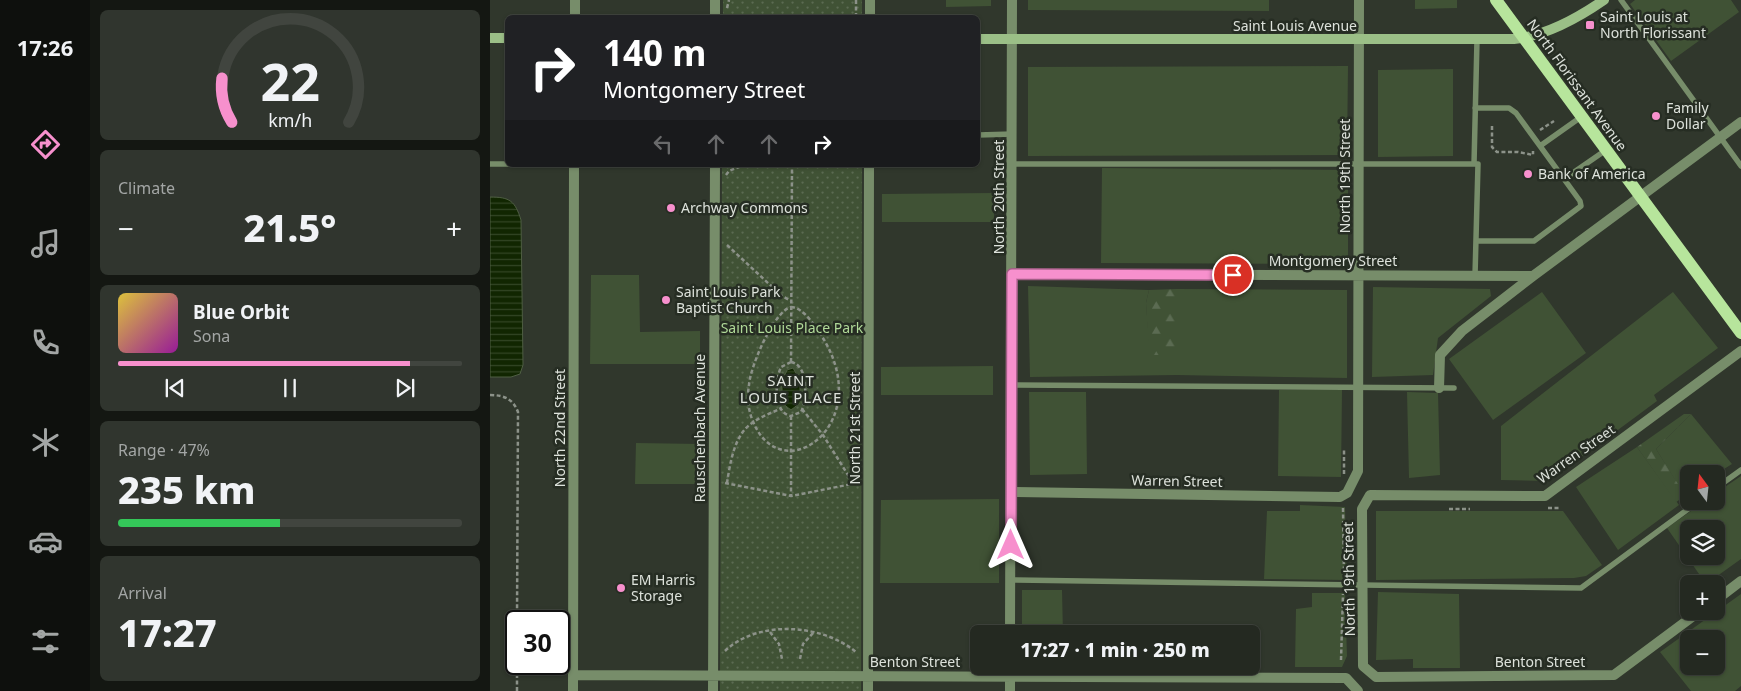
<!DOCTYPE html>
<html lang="en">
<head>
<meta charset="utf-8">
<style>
  :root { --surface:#242921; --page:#30352e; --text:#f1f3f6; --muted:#a3a6a5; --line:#41453f; --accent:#f790cd }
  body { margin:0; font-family:"Noto Sans",sans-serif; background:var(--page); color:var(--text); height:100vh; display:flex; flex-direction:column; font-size:19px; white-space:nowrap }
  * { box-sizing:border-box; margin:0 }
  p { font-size:16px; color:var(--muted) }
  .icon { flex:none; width:28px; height:28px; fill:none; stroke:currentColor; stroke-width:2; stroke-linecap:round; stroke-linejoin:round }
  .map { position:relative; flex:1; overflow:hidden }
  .details { display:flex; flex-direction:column; gap:10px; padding:10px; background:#141712; width:400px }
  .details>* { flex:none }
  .top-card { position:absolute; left:15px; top:15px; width:475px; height:152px; border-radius:8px; box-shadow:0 1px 4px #0004,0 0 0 1px var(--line); background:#202124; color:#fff; overflow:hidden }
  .needle { width:32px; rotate:345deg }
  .buttons { position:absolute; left:1190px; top:465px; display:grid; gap:10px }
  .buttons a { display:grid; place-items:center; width:45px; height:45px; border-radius:8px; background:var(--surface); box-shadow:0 1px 4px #0004,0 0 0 1px var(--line); font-size:25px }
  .speed { position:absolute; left:15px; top:610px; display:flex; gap:10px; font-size:25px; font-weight:700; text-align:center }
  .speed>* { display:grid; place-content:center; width:65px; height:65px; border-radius:50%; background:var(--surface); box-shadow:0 1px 4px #0004,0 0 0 1px var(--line); line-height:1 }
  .speed .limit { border:2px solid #111; border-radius:8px; background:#fff; color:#111 }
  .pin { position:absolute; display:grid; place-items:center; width:42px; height:42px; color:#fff; margin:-21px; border:2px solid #fff; border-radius:50%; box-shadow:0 1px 5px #0007 }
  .me { position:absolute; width:55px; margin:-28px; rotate:0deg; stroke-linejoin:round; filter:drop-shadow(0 0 4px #0008) }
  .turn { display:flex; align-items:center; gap:18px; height:105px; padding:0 15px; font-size:22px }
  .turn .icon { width:65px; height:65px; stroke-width:2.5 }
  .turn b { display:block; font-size:35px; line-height:42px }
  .lanes { display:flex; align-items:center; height:48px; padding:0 15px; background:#0003; justify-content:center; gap:25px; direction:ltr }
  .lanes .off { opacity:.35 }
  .big { font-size:38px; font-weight:800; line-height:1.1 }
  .details .widget { flex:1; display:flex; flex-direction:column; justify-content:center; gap:8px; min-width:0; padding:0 18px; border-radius:8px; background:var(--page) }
  .details .dial { align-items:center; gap:0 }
  .dial svg { height:130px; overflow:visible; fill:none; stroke:var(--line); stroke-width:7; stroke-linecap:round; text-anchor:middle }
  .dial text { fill:var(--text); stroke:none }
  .song { display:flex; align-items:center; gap:15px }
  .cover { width:60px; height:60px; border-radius:8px; background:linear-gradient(135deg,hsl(50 70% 55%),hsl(300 70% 35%)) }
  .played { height:5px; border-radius:2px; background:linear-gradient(90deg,var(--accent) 85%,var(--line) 85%) }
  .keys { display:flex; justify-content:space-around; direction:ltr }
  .heat { display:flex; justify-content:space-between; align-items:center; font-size:28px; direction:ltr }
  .charge { height:8px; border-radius:4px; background:linear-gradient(90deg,#34c759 47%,var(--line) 0) }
  .trip { position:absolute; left:480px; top:625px; width:290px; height:50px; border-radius:8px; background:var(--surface); box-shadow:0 1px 4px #0004,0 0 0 1px var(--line); font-weight:800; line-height:50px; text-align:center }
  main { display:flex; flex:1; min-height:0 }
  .dock { display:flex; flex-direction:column; width:90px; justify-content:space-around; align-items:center; background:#0e100d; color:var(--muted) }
  .dock .icon { width:35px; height:35px }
  .dock .active { color:var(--accent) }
  .dock b { font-size:22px; color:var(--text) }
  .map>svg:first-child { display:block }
  .green { fill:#405235; fill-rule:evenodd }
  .forest { fill:url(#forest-firs) }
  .park { fill:url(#park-dots) }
  .water { fill:url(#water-rules); stroke:#4e5e42 }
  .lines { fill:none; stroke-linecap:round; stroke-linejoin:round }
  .path { stroke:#8c9289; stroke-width:2.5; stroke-dasharray:4 2.5; stroke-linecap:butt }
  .lane { stroke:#778d6a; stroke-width:5.5 }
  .street { stroke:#778d6a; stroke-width:10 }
  .secondary { stroke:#9bbf87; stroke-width:10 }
  .primary { stroke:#b7e59c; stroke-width:12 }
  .route-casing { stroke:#a15e85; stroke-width:12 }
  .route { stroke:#f790cd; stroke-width:9 }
  .poi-dot { fill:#f790cd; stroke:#262d23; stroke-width:2 }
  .labels { text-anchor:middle; stroke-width:5; stroke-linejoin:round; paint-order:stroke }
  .poi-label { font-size:14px; fill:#dde2db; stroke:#262d23; text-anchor:start }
  .street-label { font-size:14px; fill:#dde2db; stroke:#262d23 }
  .park-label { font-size:14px; fill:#b0d998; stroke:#262d23 }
  .neighbourhood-label { font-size:15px; letter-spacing:1px; fill:#dde2db; stroke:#262d23 }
</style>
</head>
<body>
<main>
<nav class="dock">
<b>17:26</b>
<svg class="icon active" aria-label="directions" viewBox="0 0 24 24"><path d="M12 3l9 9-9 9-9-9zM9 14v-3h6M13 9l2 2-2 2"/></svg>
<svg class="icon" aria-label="music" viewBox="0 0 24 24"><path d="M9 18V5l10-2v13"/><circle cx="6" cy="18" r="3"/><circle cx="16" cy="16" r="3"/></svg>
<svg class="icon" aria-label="phone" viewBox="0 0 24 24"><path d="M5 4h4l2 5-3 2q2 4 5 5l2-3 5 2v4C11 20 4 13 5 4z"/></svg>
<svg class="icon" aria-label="climate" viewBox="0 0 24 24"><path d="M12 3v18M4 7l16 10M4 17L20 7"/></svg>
<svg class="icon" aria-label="car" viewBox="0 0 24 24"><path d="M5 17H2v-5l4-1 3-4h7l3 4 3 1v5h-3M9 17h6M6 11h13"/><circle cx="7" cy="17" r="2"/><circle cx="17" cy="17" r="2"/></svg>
<svg class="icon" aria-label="filters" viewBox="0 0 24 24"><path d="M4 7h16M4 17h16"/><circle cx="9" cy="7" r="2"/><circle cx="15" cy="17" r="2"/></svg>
</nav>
<section class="details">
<div class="widget dial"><svg viewBox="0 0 100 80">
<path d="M14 69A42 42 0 1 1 86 69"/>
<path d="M14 69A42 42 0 0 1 8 42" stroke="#f790cd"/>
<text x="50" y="56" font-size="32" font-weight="700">22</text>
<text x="50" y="72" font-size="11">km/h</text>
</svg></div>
<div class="widget"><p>Climate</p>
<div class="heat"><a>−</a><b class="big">21.5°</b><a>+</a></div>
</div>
<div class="widget">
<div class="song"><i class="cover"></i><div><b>Blue Orbit</b><p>Sona</p></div></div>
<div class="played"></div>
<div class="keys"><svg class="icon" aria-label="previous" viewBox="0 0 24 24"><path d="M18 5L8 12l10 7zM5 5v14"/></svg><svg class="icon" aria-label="pause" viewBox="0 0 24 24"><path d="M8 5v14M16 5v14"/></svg><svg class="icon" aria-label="next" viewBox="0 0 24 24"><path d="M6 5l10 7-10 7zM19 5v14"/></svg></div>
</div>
<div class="widget"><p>Range · 47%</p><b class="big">235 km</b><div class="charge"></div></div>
<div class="widget"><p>Arrival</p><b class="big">17:27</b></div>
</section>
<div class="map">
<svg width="1251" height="691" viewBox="0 0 1251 691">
  <defs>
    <pattern id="forest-firs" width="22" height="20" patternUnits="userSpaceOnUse" patternTransform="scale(1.25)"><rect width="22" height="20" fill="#405235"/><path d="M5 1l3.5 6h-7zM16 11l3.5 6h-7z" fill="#5b6b52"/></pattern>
    <pattern id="park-dots" width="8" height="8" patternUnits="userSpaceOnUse" patternTransform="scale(1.25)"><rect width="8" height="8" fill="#405235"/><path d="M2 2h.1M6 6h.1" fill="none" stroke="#5b6b52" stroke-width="1.8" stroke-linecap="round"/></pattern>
    <pattern id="water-rules" width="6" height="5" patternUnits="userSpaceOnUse" patternTransform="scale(1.25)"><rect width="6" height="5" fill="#112601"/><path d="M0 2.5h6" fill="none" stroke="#334525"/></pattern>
  </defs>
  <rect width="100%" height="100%" fill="#30372c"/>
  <path class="green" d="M456,0h45v6l-45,1z
    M538,0h241v11l-241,-1z
    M925,0h42v8l-42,1z
    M1145,0h96l8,12 -68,49 -41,-57z
    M858,66l-1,89 -319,1v-89z
    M963,69v87l-75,1v-87z
    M612,168l246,2v88h-5v6l-242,-1z
    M504,193v29h-112v-28z
    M101,275h48l1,57 60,-1v33h-110z
    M538,286l121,4 -3,13 4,52h27v-66l170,1v88l-170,-3 -147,2z
    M883,287l117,2 1,7 -53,42 -5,37 -61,2z
    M1052,292l44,61 -93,67 -44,-61z
    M1183,292l45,56 -64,47 3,6 -81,60 -5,-5 -26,19 2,6 -46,-1v-54z
    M503,366v29h-112v-28z
    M789,390h63l-1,87 -63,-1z
    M539,392h57l1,82 -57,1z
    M917,392l31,1 2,82 -31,3z
    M1201,414l41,50 -16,10h-27v15l-6,4 -27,-44z
    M146,443l64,1 1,40h-66z
    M1147,447l42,58 -61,45 -42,-63z
    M1251,476v83l-35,25 -39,-56 38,-27h11v-8zM1199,529h27v27h-27z
    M509,499v84h-119l1,-83z
    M810,505l45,2 2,73 -83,-1 3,-68h33z
    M886,511h187l39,54 -16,11 -12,2 -198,2z
    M532,590h40l1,44h-41z
    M888,592l81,2 1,74h-47v-9l-37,1z
    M822,593h33l2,63 -5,11h-47l1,-58 16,-2z
    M1251,594v92l-6,5h-44l-31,-39zM1199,639h27v27h-27z"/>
  <path class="forest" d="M687,289v66h-28l-3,-52 3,-13z
    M1194,414h7l-35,35 27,43 6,-3v5l-13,8 -39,-55z"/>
  <path class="park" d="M233,0h139v17h-139z
    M232,165h140l-1,526h-141z"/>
  <path class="water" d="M0,197c20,0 25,4 31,23l2,145 -3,9 -9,3h-21z
    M303,368l4,7h3v28l-9,7 -9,-7v-28h3l2,-5z"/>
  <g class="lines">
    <path class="path" d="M366,0v14
      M237,8l2,-8
      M1002,126v21l5,5h21l15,3v-4
      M1050,130l14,-9
      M236,175l3,-4 15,-6
      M237,245l55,51 9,5
      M301,307c13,1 23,18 30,28 58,89 -41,159 -69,84 -4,-11 -5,-22 -3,-34 1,-18 25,-74 42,-78z
      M301,362l1,-197
      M301,362c18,3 16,38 10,50l-10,4c-18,-3 -16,-36 -10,-49z
      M0,395c14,0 23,4 28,17l-1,209
      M312,409l21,26 30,48
      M301,416v80
      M854,474v-25
      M235,483l66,13 66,-13
      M237,483c3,-19 7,-48 25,-60 8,-6 19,-10 28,-14
      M853,508l1,67
      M1058,508h12
      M959,509h21
      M280,632l9,12 3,15
      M235,651c33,-32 99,-27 132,2
      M310,659l3,-15 11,-12
      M851,660l2,-66
      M27,691v-27"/>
    <path class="lane" d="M1131,0l120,166
      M985,108h34l7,5 64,88 1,5 -47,35h-57
      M488,135l35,-1
      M1050,146l41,-29
      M0,164h18
      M523,164h465l-3,112
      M984,164l3,-124
      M1074,179l42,-29
      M522,385l442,3
      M1226,488l25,-18
      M521,580l570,8 118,-87"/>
    <path class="street" d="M85,18v-18
      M225,18v-18
      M380,18v-18
      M522,274l521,2
      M949,388l1,-33 22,-24 71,-55 208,-154
      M521,492l329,5 7,-4 11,-22 1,-471
      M1226,600l25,-19
      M1210,611l-86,64 -238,2 -13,-11 -1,-157 8,-14 175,1 196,-145
      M520,634l2,-634
      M83,675l773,3 12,13
      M83,691l1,-526
      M223,691l2,-526
      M378,691l1,-526
      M520,691v-25"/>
    <path class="secondary" d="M0,38h18
      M488,39h536c32,-3 64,-21 90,-39"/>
    <path class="primary" d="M1006,0l245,333"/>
  </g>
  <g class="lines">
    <defs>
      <path id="route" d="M521,545l1,-271 221,1"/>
    </defs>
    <use href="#route" class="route-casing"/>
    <use href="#route" class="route"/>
  </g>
  <g class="poi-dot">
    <rect x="1095" y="20" width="10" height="10" rx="2.5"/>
    <circle cx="1166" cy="116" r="5"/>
    <circle cx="1038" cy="174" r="5"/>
    <circle cx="181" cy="208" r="5"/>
    <circle cx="176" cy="300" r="5"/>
    <circle cx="131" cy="588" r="5"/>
  </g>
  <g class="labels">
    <g class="poi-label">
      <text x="1110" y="22">Saint Louis at<tspan x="1110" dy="16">North Florissant</tspan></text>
      <text x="1176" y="113">Family<tspan x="1176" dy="16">Dollar</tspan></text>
      <text x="1048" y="179">Bank of America</text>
      <text x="191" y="213">Archway Commons</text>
      <text x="186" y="297">Saint Louis Park<tspan x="186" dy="16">Baptist Church</tspan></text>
      <text x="141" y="585">EM Harris<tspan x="141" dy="16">Storage</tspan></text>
    </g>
    <g class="street-label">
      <text x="805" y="31">Saint Louis Avenue</text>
      <text transform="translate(1087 85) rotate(54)" y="5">North Florissant Avenue</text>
      <text transform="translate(855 176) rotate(-90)" y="5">North 19th Street</text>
      <text transform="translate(509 197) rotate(-90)" y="5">North 20th Street</text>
      <text x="843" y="266">Montgomery Street</text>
      <text transform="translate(70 428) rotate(-90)" y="5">North 22nd Street</text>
      <text transform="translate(210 428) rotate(-90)" y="5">Rauschenbach Avenue</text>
      <text transform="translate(365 428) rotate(-90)" y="5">North 21st Street</text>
      <text transform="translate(1086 454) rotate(-35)" y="5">Warren Street</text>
      <text transform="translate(687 481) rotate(1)" y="5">Warren Street</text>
      <text transform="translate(859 579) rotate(-91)" y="5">North 19th Street</text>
      <text x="425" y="667">Benton Street</text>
      <text x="1050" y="667">Benton Street</text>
    </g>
    <g class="park-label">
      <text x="302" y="333">Saint Louis Place Park</text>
    </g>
    <g class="neighbourhood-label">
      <text x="301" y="386">SAINT<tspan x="301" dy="17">LOUIS PLACE</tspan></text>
    </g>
  </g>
</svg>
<div class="buttons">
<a><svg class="needle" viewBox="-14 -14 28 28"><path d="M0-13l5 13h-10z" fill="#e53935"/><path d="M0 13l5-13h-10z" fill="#a3a6a5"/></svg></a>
<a><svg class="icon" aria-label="layers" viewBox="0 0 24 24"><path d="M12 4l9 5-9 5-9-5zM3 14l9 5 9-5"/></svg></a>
<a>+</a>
<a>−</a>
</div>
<div class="speed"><div class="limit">30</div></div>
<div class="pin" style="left:743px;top:275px;background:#d93025"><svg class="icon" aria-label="arrive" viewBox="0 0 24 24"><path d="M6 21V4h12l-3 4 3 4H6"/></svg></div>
<svg class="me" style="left:521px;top:545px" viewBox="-20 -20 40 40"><path d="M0-17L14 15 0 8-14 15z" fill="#f790cd" stroke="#fff" stroke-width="4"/></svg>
<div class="trip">17:27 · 1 min · 250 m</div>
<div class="top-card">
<div class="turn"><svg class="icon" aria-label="right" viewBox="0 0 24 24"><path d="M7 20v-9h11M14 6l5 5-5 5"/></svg><div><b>140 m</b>Montgomery Street</div></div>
<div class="lanes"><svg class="icon off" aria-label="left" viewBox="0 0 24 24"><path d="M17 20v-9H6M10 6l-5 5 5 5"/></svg><svg class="icon off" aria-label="ahead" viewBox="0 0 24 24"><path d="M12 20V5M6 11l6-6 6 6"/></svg><svg class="icon off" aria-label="ahead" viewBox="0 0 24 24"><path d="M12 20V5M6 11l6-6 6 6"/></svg><svg class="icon" aria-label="right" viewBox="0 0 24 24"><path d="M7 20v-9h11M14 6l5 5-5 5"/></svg></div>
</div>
</div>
</main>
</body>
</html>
